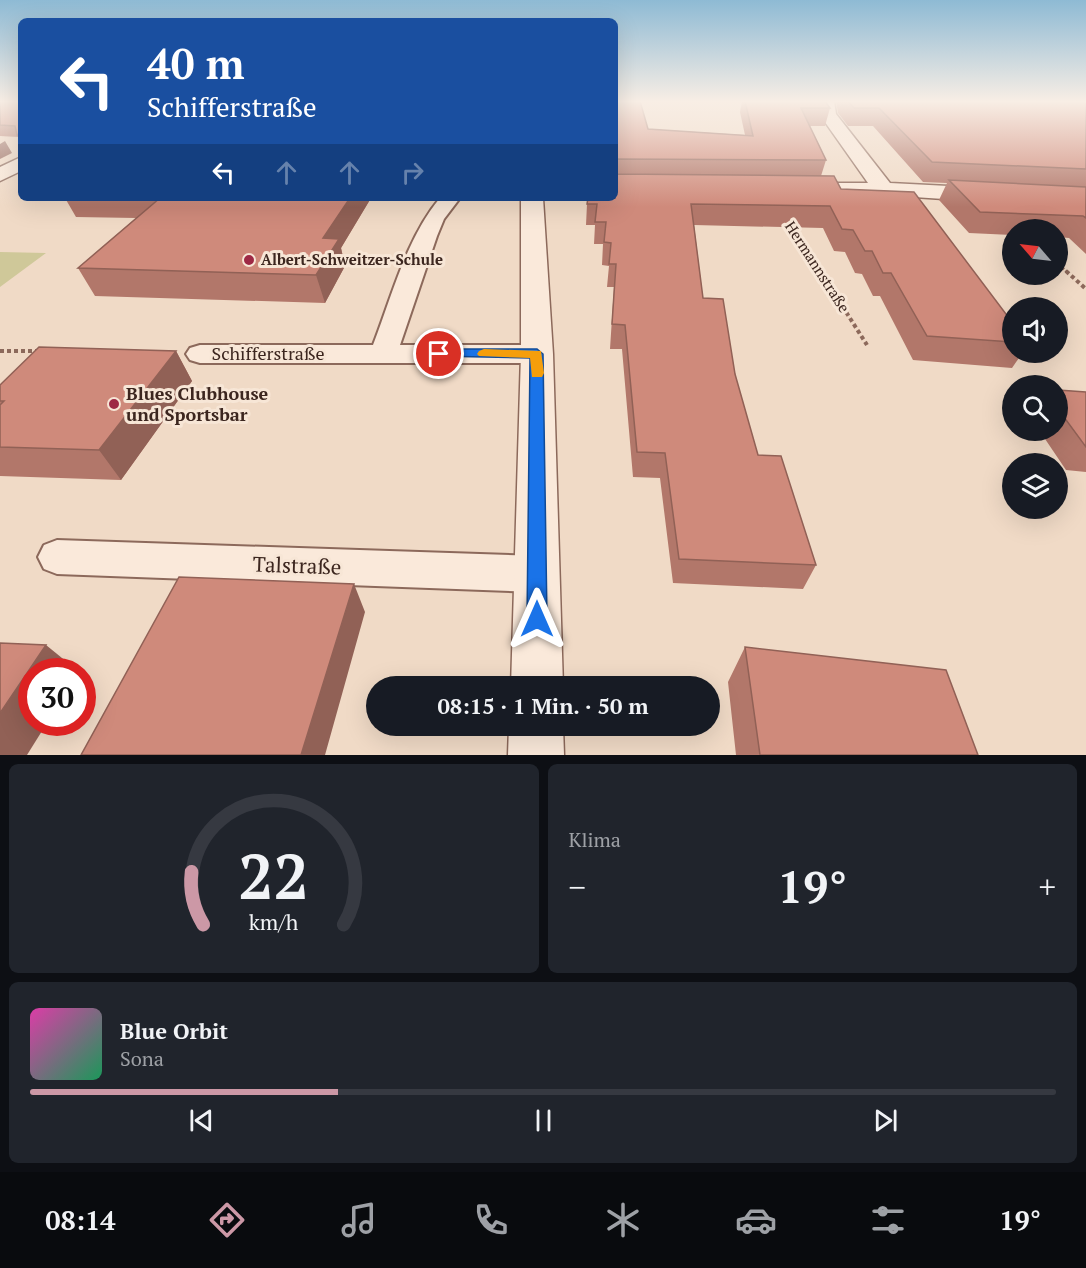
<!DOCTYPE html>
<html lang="de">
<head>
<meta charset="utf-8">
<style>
  :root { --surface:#171b24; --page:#20242c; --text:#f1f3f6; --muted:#9ea1a6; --line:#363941; --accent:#cc98a6 }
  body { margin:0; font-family:"PT Serif",serif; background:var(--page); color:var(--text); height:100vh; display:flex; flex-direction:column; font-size:22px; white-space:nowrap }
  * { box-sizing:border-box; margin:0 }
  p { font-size:20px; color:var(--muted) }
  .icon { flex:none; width:33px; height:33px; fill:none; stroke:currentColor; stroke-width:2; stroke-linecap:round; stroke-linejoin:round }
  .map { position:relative; height:755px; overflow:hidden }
  .side { display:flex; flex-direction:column; gap:9px; padding:9px; background:#0d0f14; flex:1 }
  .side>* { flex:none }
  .guide { position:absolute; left:18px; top:18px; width:600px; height:183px; border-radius:9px; box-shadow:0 6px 24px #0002; background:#1a4fa0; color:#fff; overflow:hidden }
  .needle { width:39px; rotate:298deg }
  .tools { position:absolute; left:1002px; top:219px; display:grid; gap:12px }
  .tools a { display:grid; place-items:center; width:66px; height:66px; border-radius:50%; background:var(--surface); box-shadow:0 6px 24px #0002; font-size:30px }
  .speed { position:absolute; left:18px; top:658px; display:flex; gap:12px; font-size:30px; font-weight:700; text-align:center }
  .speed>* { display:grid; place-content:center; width:78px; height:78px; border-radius:50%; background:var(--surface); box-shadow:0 6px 24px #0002; line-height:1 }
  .speed .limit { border:9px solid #d22; background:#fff; color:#111 }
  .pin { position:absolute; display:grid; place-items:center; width:51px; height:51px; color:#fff; margin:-26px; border:3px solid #fff; border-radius:50%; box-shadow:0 2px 6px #0007 }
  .me { position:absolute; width:66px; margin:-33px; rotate:0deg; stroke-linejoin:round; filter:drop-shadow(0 0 4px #0008) }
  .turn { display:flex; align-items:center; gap:21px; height:126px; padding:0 30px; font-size:27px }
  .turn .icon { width:78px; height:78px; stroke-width:2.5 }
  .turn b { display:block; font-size:42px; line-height:51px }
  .lanes { display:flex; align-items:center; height:57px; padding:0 30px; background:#0003; justify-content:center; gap:30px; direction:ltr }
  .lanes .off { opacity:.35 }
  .big { font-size:45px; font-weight:600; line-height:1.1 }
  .side .card { flex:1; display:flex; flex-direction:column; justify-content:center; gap:9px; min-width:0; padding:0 21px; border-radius:9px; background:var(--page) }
  .side .dial { align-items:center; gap:0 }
  .dial svg { height:156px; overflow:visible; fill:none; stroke:var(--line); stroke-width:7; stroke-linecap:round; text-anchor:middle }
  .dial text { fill:var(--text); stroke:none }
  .song { display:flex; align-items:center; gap:18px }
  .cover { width:72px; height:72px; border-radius:9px; background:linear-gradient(135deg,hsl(320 70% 55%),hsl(150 70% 35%)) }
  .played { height:6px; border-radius:3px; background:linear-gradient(90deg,var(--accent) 30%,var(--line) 30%) }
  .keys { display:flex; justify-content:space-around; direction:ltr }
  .heat { display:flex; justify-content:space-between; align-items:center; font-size:33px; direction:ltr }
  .side .tiles { flex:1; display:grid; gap:9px; grid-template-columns:1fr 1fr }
  .card:last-child { grid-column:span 2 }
  .trip { position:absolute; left:366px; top:676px; width:354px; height:60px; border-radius:30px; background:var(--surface); box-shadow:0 6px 24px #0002; font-weight:600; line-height:60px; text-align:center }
  .tab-bar { display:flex; height:96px; justify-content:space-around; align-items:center; background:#090b0e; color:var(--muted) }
  .tab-bar .icon { width:42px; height:42px }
  .tab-bar .active { color:var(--accent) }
  .tab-bar b { font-size:27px; color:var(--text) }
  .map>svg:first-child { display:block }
  .green { fill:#cfc899 }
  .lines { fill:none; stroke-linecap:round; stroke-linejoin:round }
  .service-casing { stroke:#8c695b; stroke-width:4 }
  .minor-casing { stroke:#8c695b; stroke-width:3 }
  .path-far1 { stroke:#8c695b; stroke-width:3; stroke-dasharray:3 2; stroke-linecap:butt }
  .path { stroke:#8c695b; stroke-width:4; stroke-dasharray:4 3; stroke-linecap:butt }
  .service { fill:#fae9da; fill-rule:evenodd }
  .minor { fill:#fae9da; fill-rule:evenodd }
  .wall { fill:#b2776a }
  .shaded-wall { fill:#916156 }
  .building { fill:#cf8a7b; stroke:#916156; stroke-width:1.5 }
  .route { fill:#1a73e8; stroke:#114b97; stroke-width:1.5 }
  .slow { fill:#f59e0b }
  .poi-dot { fill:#9e2945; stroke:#f7e6d6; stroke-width:2 }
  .labels { text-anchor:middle; stroke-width:6; stroke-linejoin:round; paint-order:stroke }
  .far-poi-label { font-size:15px; font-weight:bold; fill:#3c261f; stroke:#f7e6d6; text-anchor:start }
  .far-street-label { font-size:15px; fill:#3c261f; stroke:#f7e6d6 }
  .street-label { font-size:18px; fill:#3c261f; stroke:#f7e6d6 }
  .poi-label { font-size:18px; font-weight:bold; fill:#3c261f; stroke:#f7e6d6; text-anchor:start }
  .near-street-label { font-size:21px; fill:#3c261f; stroke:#f7e6d6 }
</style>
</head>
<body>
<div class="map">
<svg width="1086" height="755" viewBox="0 0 1086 755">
  <rect width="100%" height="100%" fill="#f0dac6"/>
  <path class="green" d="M0,252l46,1 -46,34z"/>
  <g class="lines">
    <defs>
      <path id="service" d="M440,198h20l-16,21 -7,17 -37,109h137l10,3 4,6 -4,6 -10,3h-337l-10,-3 -4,-6 4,-6 10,-3h173c19,-49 33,-106 67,-147z
        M57,540l480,16 14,5 5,13 -5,13 -14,5 -480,-18 -13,-5 -6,-12 6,-12z"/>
      <path id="minor" d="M818,101h16l2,13 54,69 98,5 8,2 3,5 -3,5 -8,2 -104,-7 -95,-1 -3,-5 3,-5 8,-1h71l-48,-68z
        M21,157v14l-21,10v-14z
        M521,198h22l10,156 10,333h-52l10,-333z
        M509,726h54l1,29h-56z"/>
    </defs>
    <use href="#service" class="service-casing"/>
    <use href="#minor" class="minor-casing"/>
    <path class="path-far1" d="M790,224l31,48
      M1058,264l9,8"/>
    <path class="path" d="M820,271l47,74
      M1066,271l20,18
      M0,351h38"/>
    <use href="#service" class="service"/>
    <use href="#minor" class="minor"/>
  </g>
  <path class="wall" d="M0,101h21l-3,36 -18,-1z
    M615,101l33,28 97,6 -5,-23 2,-11h83l5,7 -5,18h-15l16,34 -5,16 20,13 171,133v30h11l-11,16 -99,-8 -33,-64h-7l-11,-22 -7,-1 -10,-21 -11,-1 -11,-23 -129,-3 9,73 32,76 23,81 58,110 -13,24 -130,-6 -13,-105 -27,-1 -11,-128h-12l4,-62h-7l2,-21 -7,-1 1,-21h-9l1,-19h-9l1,-21z
    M836,101h250v153l-17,-16 -11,-1v-7h-46v5l-43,-2 -30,-33 8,-17 -24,-1 -50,-56h-25l-10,-13z
    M65,198h306l-30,50 4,18 -20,37 -230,-7 -17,-28 58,-50 -60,-1z
    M176,351l16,30 -71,99 -121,-4v-91z
    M1058,390l28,2v80l-20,-2 -27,-40h19z
    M745,647l233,108h-242l-8,-73z"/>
  <path class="shaded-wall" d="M21,133v9l-4,-7z
    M5,141l7,12 -12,6v-15z
    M350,198h21l-30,50 4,18 -20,37 -9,-28 7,-37z
    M176,351l16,30 -71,99 -22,-30z
    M354,584l11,28 -40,143h-24z
    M46,645l32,26 -46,1v51h15l-20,32h-27v-42z"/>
  <path class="building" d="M0,101h21v32l-4,2 -2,-9 -15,-1z
    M615,101h25l8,28 105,7 -8,-35h80l5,7h-29l25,52 -209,-1 -2,1z
    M848,101h238v68l-154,-7 -53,-54h-25z
    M615,172v2l219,2 7,13 73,3 98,130v20l-85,-6 -36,-63h-8l-11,-22h-7l-12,-21 -11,-1 -12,-23 -139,-2 12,94 20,1 12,75 23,81 23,1 35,109 -137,-6 -14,-106 -28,-1 -12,-127 -13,-1 4,-60h-7l2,-21 -7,-1 2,-20h-11l2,-18h-10l1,-6h27z
    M949,180l137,7v31l-3,-2 -103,-4z
    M160,198h190l-27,40 16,1 -23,36 -238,-7z
    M39,347l137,4 -77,99 -99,-3v-42l4,-4h-4v-16z
    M1058,390l28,2v55l-28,-38z
    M179,577l175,7 -53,171h-220z
    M0,643l46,2 -46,68z
    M745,647l201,23 32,85h-218z"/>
  <linearGradient id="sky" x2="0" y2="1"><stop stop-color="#8ebad4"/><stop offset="0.49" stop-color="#f8eee5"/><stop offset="1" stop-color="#f8eee5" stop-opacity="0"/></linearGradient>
  <rect width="1086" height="207" fill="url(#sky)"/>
  <path class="route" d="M439,349h98l6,5 4,265 -3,7 -7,3 -7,-3 -3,-7 3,-261 -96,-2 -2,-2 2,-3z"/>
  <path class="slow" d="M484,349l57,2 3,22 -2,4h-10l-2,-19 -51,-2 -2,-2 2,-3z"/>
  <g class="poi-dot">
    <circle cx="249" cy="260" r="6"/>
    <circle cx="114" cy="404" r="6"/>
  </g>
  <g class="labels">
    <g class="far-poi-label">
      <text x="261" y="265">Albert-Schweitzer-Schule</text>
    </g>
    <g class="far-street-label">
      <text transform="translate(817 267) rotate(57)" y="5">Hermannstraße</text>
    </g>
    <g class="street-label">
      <text x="268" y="360">Schifferstraße</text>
    </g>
    <g class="poi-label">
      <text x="126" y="400">Blues Clubhouse<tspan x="126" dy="21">und Sportsbar</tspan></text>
    </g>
    <g class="near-street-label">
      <text transform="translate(297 566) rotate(2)" y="7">Talstraße</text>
    </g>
  </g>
</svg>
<div class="tools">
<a><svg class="needle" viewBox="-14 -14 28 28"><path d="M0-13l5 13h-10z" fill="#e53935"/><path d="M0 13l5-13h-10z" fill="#9ea1a6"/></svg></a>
<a><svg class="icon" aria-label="sound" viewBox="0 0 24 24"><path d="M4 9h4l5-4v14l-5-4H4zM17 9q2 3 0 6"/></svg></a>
<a><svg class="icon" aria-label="search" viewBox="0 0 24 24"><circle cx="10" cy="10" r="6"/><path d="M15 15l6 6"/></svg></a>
<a><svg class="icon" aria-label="layers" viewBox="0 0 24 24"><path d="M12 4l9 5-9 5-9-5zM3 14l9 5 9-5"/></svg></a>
</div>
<div class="speed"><div class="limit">30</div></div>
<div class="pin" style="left:439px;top:354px;background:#d93025"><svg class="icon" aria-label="arrive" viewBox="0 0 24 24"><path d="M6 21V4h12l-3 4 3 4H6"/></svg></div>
<svg class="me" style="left:537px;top:619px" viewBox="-20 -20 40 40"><path d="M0-17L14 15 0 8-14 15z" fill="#1a73e8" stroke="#fff" stroke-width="4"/></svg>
<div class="trip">08:15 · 1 Min. · 50 m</div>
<div class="guide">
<div class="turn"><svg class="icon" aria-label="left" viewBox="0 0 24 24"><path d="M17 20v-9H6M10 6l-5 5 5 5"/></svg><div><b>40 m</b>Schifferstraße</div></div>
<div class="lanes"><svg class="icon" aria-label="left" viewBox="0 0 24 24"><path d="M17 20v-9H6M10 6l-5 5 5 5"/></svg><svg class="icon off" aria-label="ahead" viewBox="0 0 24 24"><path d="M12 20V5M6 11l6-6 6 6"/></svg><svg class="icon off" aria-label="ahead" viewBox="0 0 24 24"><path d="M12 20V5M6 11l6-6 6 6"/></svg><svg class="icon off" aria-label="right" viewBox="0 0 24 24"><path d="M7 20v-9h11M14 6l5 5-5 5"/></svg></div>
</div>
</div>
<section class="side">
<div class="tiles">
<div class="card dial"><svg viewBox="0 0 100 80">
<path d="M14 69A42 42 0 1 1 86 69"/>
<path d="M14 69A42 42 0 0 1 8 42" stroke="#cc98a6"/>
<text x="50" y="56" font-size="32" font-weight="700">22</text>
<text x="50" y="72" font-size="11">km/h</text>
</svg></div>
<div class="card"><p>Klima</p>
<div class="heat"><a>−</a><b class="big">19°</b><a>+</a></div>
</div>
<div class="card">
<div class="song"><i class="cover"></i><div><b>Blue Orbit</b><p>Sona</p></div></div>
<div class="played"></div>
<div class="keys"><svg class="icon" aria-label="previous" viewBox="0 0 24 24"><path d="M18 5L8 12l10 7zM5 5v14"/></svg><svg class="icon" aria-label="pause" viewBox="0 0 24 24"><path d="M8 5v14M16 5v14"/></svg><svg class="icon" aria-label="next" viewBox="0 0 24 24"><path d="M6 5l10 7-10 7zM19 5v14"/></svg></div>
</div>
</div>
</section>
<nav class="tab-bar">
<b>08:14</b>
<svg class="icon active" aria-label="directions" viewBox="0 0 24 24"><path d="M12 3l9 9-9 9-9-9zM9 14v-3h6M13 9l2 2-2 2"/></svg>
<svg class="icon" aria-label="music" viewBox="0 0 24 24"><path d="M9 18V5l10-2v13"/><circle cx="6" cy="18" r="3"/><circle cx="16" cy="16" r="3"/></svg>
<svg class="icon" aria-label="phone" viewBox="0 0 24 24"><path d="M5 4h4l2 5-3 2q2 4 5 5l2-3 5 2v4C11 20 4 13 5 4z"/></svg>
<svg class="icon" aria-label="climate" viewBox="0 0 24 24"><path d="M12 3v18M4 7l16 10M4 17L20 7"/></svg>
<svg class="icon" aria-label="car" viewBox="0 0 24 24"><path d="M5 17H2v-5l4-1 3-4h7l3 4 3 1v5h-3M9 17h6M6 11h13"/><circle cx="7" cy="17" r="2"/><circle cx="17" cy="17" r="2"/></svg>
<svg class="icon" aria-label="filters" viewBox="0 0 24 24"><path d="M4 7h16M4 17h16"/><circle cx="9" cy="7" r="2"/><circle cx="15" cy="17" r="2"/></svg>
<b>19°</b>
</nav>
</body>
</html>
